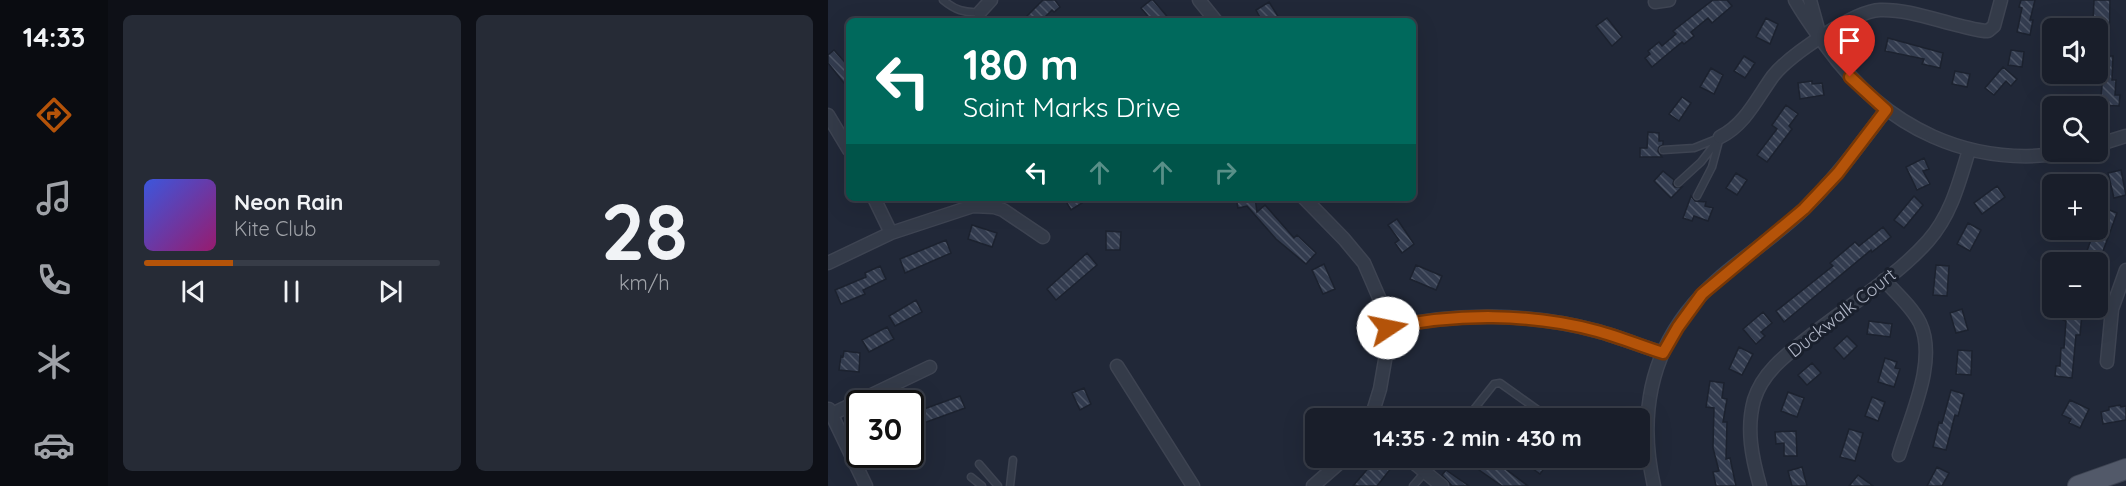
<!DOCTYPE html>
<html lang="en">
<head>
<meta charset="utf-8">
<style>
  :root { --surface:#191e2a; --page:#262b36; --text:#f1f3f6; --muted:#9fa2a8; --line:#373c47; --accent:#b45309 }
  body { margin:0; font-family:Quicksand,sans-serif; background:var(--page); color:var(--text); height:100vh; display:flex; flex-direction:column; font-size:22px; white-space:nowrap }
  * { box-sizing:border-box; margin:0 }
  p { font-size:20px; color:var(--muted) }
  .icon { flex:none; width:33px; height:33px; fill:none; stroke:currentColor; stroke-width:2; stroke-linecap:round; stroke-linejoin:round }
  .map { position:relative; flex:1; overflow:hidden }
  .details { display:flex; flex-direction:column; gap:15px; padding:15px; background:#0e1017; width:720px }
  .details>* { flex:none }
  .guide { position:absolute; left:18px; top:18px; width:570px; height:183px; border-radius:9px; box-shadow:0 6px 24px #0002,0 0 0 2px var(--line); background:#00695c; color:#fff; overflow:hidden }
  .buttons { position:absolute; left:1214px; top:18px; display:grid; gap:12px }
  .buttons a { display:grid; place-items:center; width:66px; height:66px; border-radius:9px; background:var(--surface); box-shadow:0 6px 24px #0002,0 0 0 2px var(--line); font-size:30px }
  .speed { position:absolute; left:18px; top:390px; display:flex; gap:12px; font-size:30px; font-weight:700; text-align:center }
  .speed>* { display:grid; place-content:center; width:78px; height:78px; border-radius:50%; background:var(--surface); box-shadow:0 6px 24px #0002,0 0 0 2px var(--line); line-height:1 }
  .speed .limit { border:3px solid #111; border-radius:9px; background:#fff; color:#111 }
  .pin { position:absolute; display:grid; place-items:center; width:51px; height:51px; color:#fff; margin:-62px -26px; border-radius:50% 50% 50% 0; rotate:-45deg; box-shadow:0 0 6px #0007 }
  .pin .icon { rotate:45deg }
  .me { position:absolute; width:66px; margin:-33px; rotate:79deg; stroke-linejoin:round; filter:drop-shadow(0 0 4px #0008) }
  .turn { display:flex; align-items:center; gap:21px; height:126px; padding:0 18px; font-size:27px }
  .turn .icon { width:78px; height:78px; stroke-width:2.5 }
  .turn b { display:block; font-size:42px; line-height:51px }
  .lanes { display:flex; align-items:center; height:57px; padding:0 18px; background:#0003; justify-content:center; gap:30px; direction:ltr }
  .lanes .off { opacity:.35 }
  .details .tile { flex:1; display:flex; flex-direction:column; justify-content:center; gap:9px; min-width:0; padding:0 21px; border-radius:9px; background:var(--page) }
  .details .dial { align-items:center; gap:0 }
  .dial b { font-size:78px; line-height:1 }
  .song { display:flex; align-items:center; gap:18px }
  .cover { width:72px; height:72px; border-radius:9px; background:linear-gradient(135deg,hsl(230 70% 55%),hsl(320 70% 35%)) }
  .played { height:6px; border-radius:3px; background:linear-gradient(90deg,var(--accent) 30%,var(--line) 30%) }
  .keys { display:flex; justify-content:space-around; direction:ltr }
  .details .tiles { flex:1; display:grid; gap:15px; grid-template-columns:repeat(2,1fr) }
  .trip { position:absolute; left:477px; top:408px; width:345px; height:60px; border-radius:9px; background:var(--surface); box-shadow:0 6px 24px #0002,0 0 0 2px var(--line); font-weight:700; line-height:60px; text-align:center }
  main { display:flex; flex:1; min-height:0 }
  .menu { display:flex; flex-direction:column; width:108px; justify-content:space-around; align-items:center; background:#0a0c11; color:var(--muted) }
  .menu .icon { width:42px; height:42px }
  .menu .on { color:var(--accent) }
  .menu b { font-size:27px; color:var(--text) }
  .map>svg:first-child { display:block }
  .building { fill:url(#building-back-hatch); stroke:#1c222f; stroke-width:1.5 }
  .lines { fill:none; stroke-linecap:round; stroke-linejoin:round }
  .lane-casing { stroke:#3e4452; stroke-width:9 }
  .street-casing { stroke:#3e4452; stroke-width:15 }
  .primary-casing { stroke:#3e4452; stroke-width:22 }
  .lane { stroke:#343b49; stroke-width:6 }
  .street { stroke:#343b49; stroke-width:12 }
  .primary { stroke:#525969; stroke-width:20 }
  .route-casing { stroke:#753606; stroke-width:15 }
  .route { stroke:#b45309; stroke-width:10 }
  .labels { text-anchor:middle; stroke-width:6; stroke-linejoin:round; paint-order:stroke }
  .street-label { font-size:18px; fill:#afb5c5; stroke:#1a202d }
</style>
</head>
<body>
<main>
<nav class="menu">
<b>14:33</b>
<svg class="icon on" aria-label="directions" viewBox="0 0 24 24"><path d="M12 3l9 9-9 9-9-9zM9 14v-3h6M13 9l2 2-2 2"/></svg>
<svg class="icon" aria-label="music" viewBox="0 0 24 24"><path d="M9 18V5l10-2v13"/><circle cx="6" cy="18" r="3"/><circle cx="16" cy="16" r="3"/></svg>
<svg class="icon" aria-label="phone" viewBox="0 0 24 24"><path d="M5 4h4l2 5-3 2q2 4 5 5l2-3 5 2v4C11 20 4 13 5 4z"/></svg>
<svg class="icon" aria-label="climate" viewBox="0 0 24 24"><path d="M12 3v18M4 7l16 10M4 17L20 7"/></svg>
<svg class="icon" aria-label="car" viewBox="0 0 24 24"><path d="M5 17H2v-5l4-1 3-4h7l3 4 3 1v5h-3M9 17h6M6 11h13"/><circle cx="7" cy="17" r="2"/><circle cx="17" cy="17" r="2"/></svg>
</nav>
<section class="details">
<div class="tiles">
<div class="tile">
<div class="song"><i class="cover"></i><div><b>Neon Rain</b><p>Kite Club</p></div></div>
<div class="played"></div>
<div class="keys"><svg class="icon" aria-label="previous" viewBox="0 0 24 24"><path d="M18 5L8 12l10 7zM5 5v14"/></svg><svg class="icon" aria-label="pause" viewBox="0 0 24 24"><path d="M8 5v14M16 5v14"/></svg><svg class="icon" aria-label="next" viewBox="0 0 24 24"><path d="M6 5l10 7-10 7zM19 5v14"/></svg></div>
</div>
<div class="tile dial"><b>28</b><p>km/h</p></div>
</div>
</section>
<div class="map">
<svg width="1298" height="486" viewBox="0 0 1298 486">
  <defs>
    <pattern id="building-back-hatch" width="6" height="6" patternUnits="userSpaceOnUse" patternTransform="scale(1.5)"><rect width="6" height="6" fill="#333c4f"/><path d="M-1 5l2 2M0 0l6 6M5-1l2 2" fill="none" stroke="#4e5667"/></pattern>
  </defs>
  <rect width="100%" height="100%" fill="#212838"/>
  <path class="building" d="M215,0h12l5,7 -6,5 -2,-2 -11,11h-19z
    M323,0h2l18,21h-19l-11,-13z
    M885,0h14l5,6 -20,17 -4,-5 -17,14 3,4 -10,8 -2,-2 -30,25 -7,-9 5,-4 -2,-3 11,-9 3,4 14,-12 -3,-3z
    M1193,0h14l-5,20h3l-3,15 -13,-3 5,-24 -3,-1z
    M1266,0h16l-1,56h4l-1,24h4l-1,15h5l-1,11 -19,-1 4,-38h-7v-42h-4z
    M441,2l12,19h-19l-6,-11z
    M779,18l15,19 -10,9 -16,-20z
    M938,18l12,6 -8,20 -14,-7z
    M1060,38l55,15 -3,15 -18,-4 2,-5 -39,-8z
    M6,50l15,17v12l-5,4 -16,-20v-8z
    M1183,50l13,2 -2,15 -14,-2z
    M916,56l11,7 -10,15 -11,-7z
    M1175,67l14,12 -6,7 -5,-5 -12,14 -9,-7z
    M883,68l12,7 -9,19 -14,-7z
    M1127,71l15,3 -3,13 -15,-3z
    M984,81v3l10,-1 2,12 -24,4 -2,-16z
    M854,97l9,6 -12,18 -10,-7z
    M958,105l12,9 -9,12 3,3 -25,33 -10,-7 20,-26 -5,-4z
    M820,132l11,1v8h4v4l-4,2 -1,4 4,6h-22v-9h7z
    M1096,158l5,11 -6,2 7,13 -13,6 -11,-23z
    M1293,170l5,25 -12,3 -6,-25z
    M835,171l11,9 -1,4 2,3h7l-11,11 -17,-17z
    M908,173l11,7 -10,15 -11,-7z
    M1169,186l8,11 -23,17 -8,-11z
    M863,196l4,5 11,1 -1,4 8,2 -5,13 -14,-5 -2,5 -9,-3z
    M1086,196l9,9 -19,23 -10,-8z
    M236,198h15l3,5 -11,7z
    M408,198h19l2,14 8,-7 29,33 3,-3 19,18 -10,11 -30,-25 -29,-33 -9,2z
    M1276,208l13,5 -18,49h-16l9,-25 5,2v-14z
    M569,219l17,25 -12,9 -7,-10 4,-3 -11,-15z
    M1140,223l13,7 -11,21 -13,-7z
    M144,225l25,8 -5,14 -24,-8z
    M1055,227l8,10 -19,15 -1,-2 -87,72 -8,-11 57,-45 -3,-3 25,-21 4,4z
    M278,231l15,1 -1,18h-14z
    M118,240l5,13 -46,20 -5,-14z
    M259,253l10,12 -41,35 -9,-11z
    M496,264l11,25 -12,5 -11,-24z
    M588,265l26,11 -6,14 -26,-11z
    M1108,265l13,1 -2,30 -14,-1z
    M52,266l6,13 -23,11 2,4 -24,10 -6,-14 31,-13 -1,-4z
    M88,300l6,12 -27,14 -6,-10z
    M1134,309l6,21 -12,3 -6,-20z
    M935,312l9,11 -11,9 4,4 -9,8 -13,-15z
    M1236,312l18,2 -2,21h-4l-4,43 -17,-2 1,-10h4l1,-18h3l2,-27 -3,-1z
    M1041,321l23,3 -2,13 -23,-3z
    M59,327l7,12 -25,13 -7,-12z
    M1019,336l10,10 -13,13 -10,-11z
    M911,347l14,7 -11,21 -13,-6z
    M1130,350l14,1 -1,24 -15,-1z
    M16,351l16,2 -1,19 -20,-2 2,-14 2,1z
    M1057,358l12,4 -2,6 5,1 -6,18 -16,-5z
    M984,363l9,10 -14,12 -9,-10z
    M882,381l14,2 -2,15 5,1 -4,23h4l-1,37 4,-1 6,28h-20l-3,-14 6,-1 -6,-23 1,-40 -8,-1z
    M256,388l7,16 -11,6 -8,-17z
    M1123,390l13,4 -6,22 -3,-1 -9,35 -13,-3 6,-25 3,1z
    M960,392l16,6 -7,19 -16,-6z
    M132,396l5,12 -55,20v-14z
    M1044,397l13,5 -7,19 -13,-5z
    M1242,400l19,9 -9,19 -11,-5 2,-4 -9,-4z
    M1292,405l1,2 5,-1v14l-23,4 -2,-12 8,-2v-3z
    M1021,429l14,4 -8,28 -15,-4z
    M968,431l1,25h-13v-13l-8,1 -1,-12z
    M549,458h3l12,9 -15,19h-24z
    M634,458h29l37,28h-26z
    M690,458h28l4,2 -10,14z
    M974,467l5,19h-15l-4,-15z
    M1109,467l12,6 -7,13h-15z
    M618,470l23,16h-17l-10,-11z
    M1030,475l15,11h-24z"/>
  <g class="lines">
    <defs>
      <path id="lane" d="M115,0c12,10 21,13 37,12
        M835,150l31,-2 25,-10
        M850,183l23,-21 17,-22
        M869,196l15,-29 8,-30
        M639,418l27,-34 6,-1 49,35
        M151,464l19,22
        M143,477l11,9
        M182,486l3,-26
        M585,486l24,-28"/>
      <path id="street" d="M371,0l17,21
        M967,0c9,16 20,31 31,46 59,82 144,124 246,106
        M982,0l8,29
        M827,2l14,-2
        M152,12l11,-12
        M0,115l21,35
        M892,137c25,-12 37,-39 53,-61 17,-21 81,-65 107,-66 27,-1 55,10 81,16 9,2 18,5 27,5l6,-5 7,-26
        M1269,145l29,-9
        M46,198l17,35
        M476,198l40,41 20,24 20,46 4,19v15l-8,46 -9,29
        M0,263l63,-30 82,-27 21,1 9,3 40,27
        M1056,280c12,13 28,27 36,43 18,38 -10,94 -21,132
        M560,328c67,-16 143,-15 209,3 22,6 44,15 66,22
        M1279,362l5,-53 14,-39
        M289,366l76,120
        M1,409l37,77
        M4,414l98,-47
        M580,458l34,28
        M485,486l32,-28
        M826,486c-18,-80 0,-150 63,-206 28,-25 61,-45 88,-72 30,-29 55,-64 81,-98
        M932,486c-8,-28 -14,-57 -6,-86 9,-30 36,-48 60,-67 37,-29 83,-57 114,-92 23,-26 31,-58 41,-91"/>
      <path id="primary" d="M1250,486l48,-17"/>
    </defs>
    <use href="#lane" class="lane-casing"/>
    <use href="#street" class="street-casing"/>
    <use href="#primary" class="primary-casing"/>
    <use href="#lane" class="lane"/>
    <use href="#street" class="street"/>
    <use href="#primary" class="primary"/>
  </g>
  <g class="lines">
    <defs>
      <path id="route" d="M560,328c67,-15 143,-15 209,3 22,6 44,15 66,22l15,-26 24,-33 102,-85 34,-36 48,-63 -36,-33"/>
    </defs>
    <use href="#route" class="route-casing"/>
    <use href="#route" class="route"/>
  </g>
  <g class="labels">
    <g class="street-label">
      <text transform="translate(1014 313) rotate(-38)" y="6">Duckwalk Court</text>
    </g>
  </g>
</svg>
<div class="buttons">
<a><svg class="icon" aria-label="sound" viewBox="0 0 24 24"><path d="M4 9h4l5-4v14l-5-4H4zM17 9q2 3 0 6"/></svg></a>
<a><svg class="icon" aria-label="search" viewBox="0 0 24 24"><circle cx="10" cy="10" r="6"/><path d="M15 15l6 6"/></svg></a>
<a>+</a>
<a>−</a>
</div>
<div class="speed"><div class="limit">30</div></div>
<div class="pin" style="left:1022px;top:77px;background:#d93025"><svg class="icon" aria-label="arrive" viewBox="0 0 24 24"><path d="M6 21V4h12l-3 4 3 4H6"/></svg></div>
<svg class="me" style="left:560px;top:328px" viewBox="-20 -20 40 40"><circle r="19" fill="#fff"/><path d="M0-13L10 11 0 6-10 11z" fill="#b45309"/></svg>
<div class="trip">14:35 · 2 min · 430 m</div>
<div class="guide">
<div class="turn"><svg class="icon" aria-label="left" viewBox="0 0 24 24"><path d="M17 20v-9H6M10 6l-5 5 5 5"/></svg><div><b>180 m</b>Saint Marks Drive</div></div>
<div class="lanes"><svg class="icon" aria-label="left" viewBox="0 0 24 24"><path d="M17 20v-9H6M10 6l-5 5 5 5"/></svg><svg class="icon off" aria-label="ahead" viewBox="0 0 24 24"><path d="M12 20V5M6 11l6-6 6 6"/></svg><svg class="icon off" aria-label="ahead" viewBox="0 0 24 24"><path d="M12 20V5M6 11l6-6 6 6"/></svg><svg class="icon off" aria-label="right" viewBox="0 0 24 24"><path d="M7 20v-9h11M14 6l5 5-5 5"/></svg></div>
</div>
</div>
</main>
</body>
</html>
